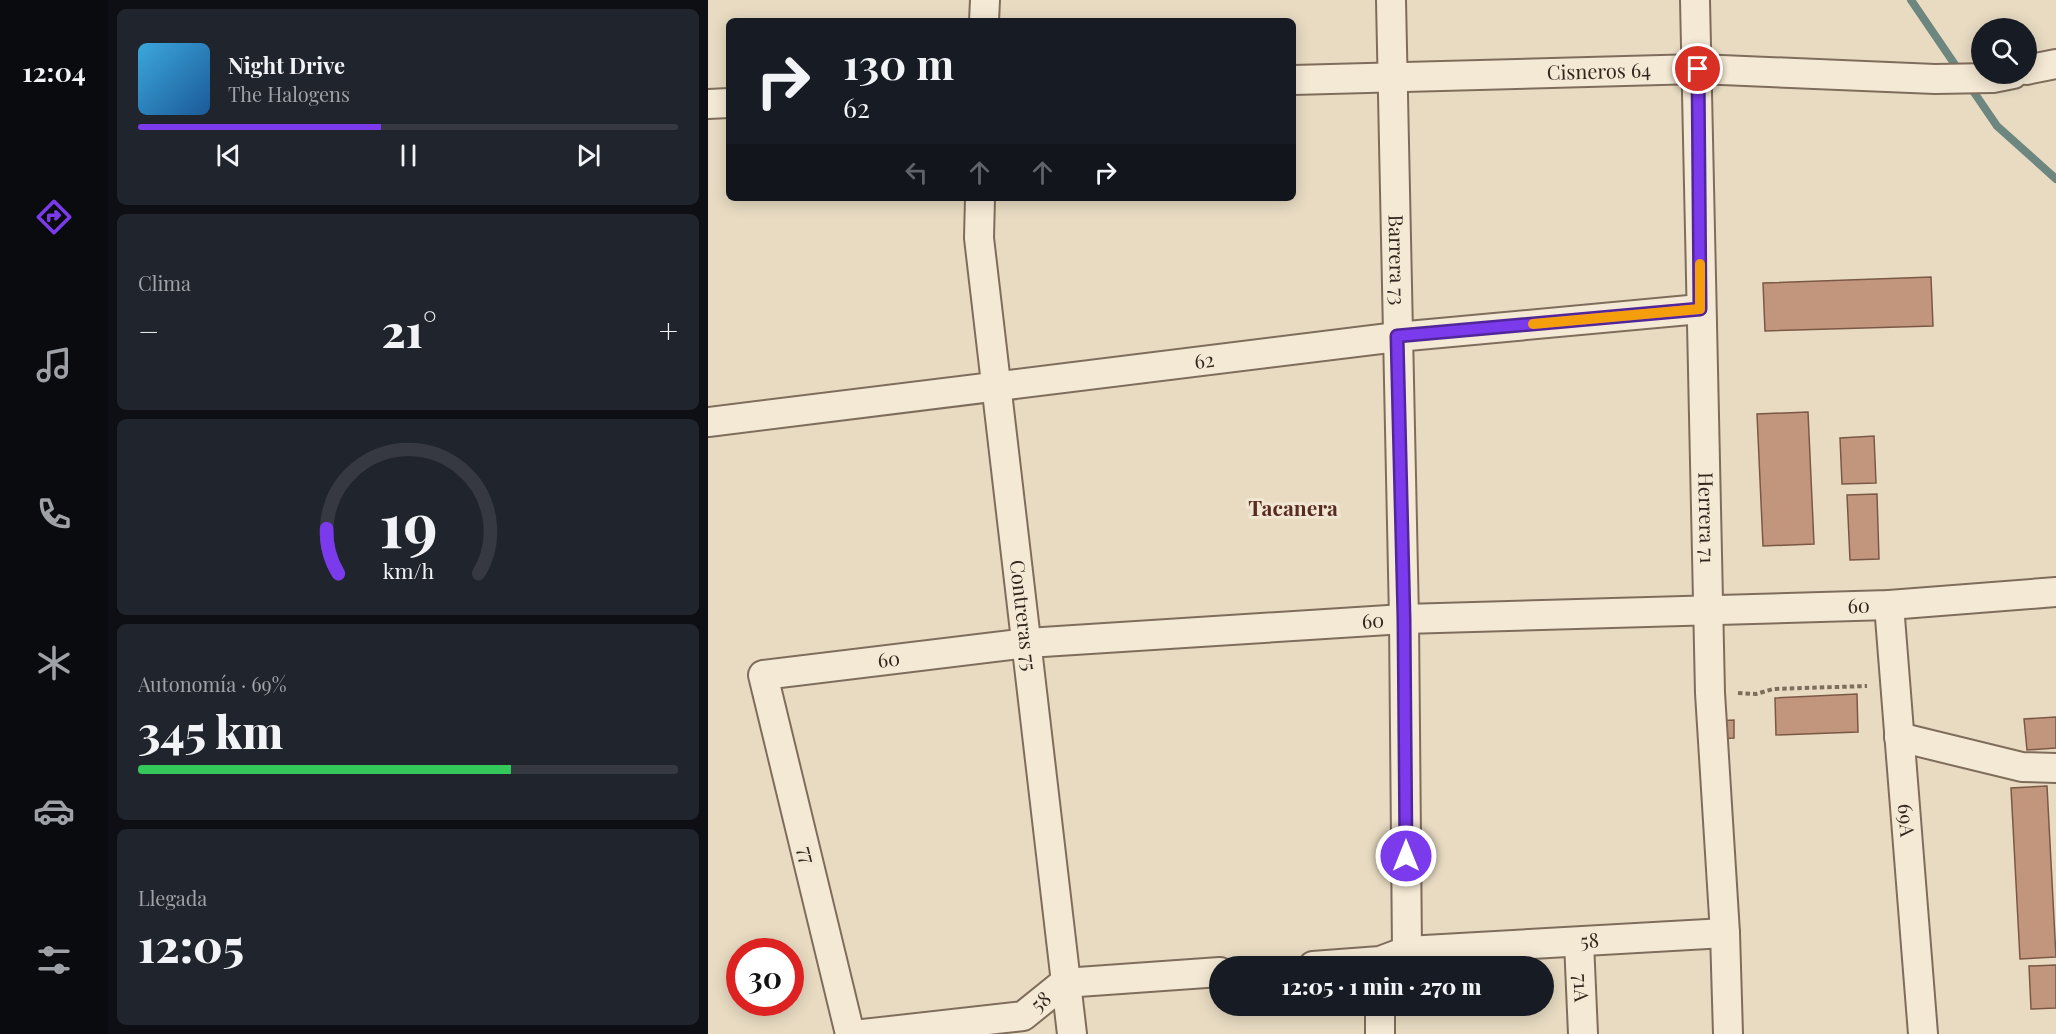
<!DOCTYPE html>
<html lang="es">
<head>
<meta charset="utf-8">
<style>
  :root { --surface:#171b24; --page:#20242c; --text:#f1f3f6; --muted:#9ea1a6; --line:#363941; --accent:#7c3aed }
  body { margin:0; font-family:"Playfair Display",serif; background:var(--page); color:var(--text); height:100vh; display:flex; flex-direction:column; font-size:22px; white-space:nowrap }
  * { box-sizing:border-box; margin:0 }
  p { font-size:20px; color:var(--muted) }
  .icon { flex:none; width:33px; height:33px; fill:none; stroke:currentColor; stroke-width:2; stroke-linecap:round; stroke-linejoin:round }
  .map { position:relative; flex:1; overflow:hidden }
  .details { display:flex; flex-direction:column; gap:9px; padding:9px; background:#0d0f14; width:600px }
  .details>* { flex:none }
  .guide { position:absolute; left:18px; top:18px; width:570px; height:183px; border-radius:9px; box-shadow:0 3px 15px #0003; background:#171b24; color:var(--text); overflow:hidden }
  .tools { position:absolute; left:1263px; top:18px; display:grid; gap:12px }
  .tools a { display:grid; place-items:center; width:66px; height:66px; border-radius:50%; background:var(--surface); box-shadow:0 3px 15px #0003; font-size:30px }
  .speed { position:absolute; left:18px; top:938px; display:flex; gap:12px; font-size:30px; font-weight:700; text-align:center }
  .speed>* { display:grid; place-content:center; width:78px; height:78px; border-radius:50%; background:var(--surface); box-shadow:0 3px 15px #0003; line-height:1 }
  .speed .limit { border:9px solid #d22; background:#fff; color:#111 }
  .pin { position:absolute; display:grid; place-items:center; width:51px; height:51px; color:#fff; margin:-26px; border:3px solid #fff; border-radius:50%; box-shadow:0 2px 6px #0007 }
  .me { position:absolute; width:66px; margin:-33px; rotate:0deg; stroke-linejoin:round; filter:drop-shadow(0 0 4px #0008) }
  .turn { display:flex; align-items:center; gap:21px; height:126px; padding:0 18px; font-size:27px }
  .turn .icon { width:78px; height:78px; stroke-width:2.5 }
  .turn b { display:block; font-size:42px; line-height:51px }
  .lanes { display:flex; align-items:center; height:57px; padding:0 18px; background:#0003; justify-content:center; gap:30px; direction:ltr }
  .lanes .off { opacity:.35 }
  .big { font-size:45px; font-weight:800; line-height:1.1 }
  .details .tile { flex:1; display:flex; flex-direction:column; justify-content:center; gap:9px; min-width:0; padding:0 21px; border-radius:9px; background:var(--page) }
  .details .dial { align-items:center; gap:0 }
  .dial svg { height:156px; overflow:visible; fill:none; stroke:var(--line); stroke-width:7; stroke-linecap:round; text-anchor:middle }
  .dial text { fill:var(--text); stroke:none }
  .song { display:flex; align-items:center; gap:18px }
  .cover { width:72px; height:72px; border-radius:9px; background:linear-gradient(135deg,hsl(200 70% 55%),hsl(210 70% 35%)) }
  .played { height:6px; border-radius:3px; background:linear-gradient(90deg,var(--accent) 45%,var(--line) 45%) }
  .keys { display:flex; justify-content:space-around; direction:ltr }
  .heat { display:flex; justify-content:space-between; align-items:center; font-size:33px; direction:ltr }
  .charge { height:9px; border-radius:4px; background:linear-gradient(90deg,#34c759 69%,var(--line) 0) }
  .trip { position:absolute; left:501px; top:956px; width:345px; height:60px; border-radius:30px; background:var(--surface); box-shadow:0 3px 15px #0003; font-weight:800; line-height:60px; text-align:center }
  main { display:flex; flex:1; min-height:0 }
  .dock { display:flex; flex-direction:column; width:108px; justify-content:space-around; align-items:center; background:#090b0e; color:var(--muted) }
  .dock .icon { width:42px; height:42px }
  .dock .on { color:var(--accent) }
  .dock b { font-size:27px; color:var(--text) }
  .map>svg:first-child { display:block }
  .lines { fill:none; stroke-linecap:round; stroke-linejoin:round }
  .stream { stroke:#6d8780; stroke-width:8 }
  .building { fill:#c1967d; stroke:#7b5845; stroke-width:1.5 }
  .minor-casing { stroke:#7f6d5c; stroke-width:32 }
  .path { stroke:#7f6d5c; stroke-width:4; stroke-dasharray:4.5 3; stroke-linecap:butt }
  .minor { stroke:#f4e9d4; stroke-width:28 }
  .route-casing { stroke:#51269a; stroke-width:15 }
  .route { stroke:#7c3aed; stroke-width:10 }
  .slow { stroke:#f59e0b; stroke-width:10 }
  .labels { text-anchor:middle; stroke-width:6; stroke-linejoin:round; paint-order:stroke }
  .street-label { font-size:20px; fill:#31261e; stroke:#f0e6d1 }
  .neighbourhood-label { font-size:21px; font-weight:bold; fill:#582c23; stroke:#f0e6d1 }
</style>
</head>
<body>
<main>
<nav class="dock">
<b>12:04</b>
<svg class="icon on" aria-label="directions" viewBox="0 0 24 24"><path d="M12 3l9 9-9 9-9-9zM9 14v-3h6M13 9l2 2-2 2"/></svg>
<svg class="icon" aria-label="music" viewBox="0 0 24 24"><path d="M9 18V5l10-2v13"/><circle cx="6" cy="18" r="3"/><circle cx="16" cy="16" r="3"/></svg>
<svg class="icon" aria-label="phone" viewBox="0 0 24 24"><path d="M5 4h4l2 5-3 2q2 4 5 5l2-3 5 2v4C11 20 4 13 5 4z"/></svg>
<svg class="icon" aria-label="climate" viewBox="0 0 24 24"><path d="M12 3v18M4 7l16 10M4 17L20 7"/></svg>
<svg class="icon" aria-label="car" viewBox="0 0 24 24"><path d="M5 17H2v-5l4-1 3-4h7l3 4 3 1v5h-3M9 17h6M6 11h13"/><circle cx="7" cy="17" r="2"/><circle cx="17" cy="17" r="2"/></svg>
<svg class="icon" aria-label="filters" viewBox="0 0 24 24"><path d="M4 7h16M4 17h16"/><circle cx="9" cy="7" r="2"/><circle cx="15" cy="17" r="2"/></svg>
</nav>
<section class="details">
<div class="tile">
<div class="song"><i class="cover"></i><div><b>Night Drive</b><p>The Halogens</p></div></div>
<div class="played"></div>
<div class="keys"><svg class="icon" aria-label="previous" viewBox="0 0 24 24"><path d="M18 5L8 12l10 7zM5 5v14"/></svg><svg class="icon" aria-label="pause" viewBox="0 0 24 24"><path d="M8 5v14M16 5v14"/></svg><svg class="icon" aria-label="next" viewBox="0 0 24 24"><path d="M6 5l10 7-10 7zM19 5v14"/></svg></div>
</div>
<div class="tile"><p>Clima</p>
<div class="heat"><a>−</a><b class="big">21°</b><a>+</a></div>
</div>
<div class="tile dial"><svg viewBox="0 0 100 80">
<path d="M14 69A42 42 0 1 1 86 69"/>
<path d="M14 69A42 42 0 0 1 8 46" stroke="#7c3aed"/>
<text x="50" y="56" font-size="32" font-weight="700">19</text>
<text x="50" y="72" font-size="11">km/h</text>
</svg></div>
<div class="tile"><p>Autonomía · 69%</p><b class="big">345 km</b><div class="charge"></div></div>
<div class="tile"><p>Llegada</p><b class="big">12:05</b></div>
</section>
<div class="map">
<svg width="1348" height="1034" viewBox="0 0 1348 1034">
  <rect width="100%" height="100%" fill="#e8dbc2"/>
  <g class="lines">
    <path class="stream" d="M1203,0l49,72
      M1261,85l28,41 59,53"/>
  </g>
  <path class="building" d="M1223,277l2,49 -168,5 -2,-48z
    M1100,412l6,132 -51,2 -6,-132z
    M1166,436l2,47 -34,1 -2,-46z
    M1169,494l2,65 -29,1 -3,-65z
    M1149,694l1,38 -82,3 -1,-37z
    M1348,717v31l-29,2 -3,-31z
    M1026,720v18l-18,1 -1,-18z
    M1339,786l9,171 -36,2 -9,-171z
    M1348,965v43l-25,1 -2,-43z"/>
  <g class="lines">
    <defs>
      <g id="minor">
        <path id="s1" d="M683,0l13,619 3,332"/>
        <path id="s2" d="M987,0l15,693 15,240 3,101"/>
        <path d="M276,21l1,-21"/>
        <path d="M1318,70l30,-6"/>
        <path id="s3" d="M585,80l405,-11 237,10 58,-1 20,-4"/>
        <path d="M0,104l21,-1"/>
        <path id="s4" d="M272,198l-1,40 93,796"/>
        <path id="s5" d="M0,422l689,-85 303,-28"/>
        <path id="s6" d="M1181,605l34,429"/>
        <path d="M1191,737l123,30 34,1"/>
        <path id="s7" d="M871,942l4,92"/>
        <path id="s8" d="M605,966l67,-5 27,-10 318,-18"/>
        <path d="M672,1005v29"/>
        <path id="s9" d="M142,1034l-87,-359 264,-32 377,-24 485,-14 167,-13"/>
        <path id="s10" d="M155,1034l160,-18 41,-33 156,-11"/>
      </g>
    </defs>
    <use href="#minor" class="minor-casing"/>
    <path class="path" d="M1030,693l18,1 17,-5 94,-3"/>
    <use href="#minor" class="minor"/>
  </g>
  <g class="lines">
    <defs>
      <path id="route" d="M698,856l-2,-237 -7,-283 303,-27 -2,-240"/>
    </defs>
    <use href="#route" class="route-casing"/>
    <use href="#route" class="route"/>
    <path class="slow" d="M825,324l167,-15v-45"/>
  </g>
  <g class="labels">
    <g class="street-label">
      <text dy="7" stroke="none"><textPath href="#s3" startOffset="306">Cisneros 64</textPath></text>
      <text dy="7" stroke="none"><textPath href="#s1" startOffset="260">Barrera 73</textPath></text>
      <text dy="7" stroke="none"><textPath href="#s5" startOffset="500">62</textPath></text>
      <text dy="7" stroke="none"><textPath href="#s2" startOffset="518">Herrera 71</textPath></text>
      <text dy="7" stroke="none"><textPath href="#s9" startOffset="1468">60</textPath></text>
      <text dy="7" stroke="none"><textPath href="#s4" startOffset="420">Contreras 75</textPath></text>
      <text dy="7" stroke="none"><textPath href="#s9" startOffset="982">60</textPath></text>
      <text dy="7" stroke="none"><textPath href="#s9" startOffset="496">60</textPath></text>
      <text dy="7" stroke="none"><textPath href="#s6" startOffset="216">69A</textPath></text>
      <text transform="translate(99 855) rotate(76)" y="7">77</text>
      <text dy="7" stroke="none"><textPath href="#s8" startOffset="279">58</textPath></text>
      <text dy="7" stroke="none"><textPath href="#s7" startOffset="46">71A</textPath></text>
      <text dy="7" stroke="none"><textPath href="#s10" startOffset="184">58</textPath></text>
    </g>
    <g class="neighbourhood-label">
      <text x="585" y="516">Tacanera</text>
    </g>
  </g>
</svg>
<div class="tools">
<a><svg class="icon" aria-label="search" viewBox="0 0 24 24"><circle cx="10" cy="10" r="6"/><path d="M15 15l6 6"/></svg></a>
</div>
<div class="speed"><div class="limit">30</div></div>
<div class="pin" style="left:990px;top:69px;background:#d93025"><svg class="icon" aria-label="arrive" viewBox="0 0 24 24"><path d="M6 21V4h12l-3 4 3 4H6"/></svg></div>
<svg class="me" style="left:698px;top:856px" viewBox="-20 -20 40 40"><circle r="17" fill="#7c3aed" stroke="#fff" stroke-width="3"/><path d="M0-11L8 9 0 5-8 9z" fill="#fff"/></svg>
<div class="trip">12:05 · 1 min · 270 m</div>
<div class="guide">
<div class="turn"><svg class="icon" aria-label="right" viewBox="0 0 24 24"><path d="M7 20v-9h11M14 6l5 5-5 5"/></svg><div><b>130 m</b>62</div></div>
<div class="lanes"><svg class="icon off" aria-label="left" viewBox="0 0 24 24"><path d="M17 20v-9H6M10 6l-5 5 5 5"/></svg><svg class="icon off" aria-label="ahead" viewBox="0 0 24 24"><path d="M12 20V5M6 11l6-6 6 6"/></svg><svg class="icon off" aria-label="ahead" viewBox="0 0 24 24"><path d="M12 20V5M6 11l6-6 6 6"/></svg><svg class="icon" aria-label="right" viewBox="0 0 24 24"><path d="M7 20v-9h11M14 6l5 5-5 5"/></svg></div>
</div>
</div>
</main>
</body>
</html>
